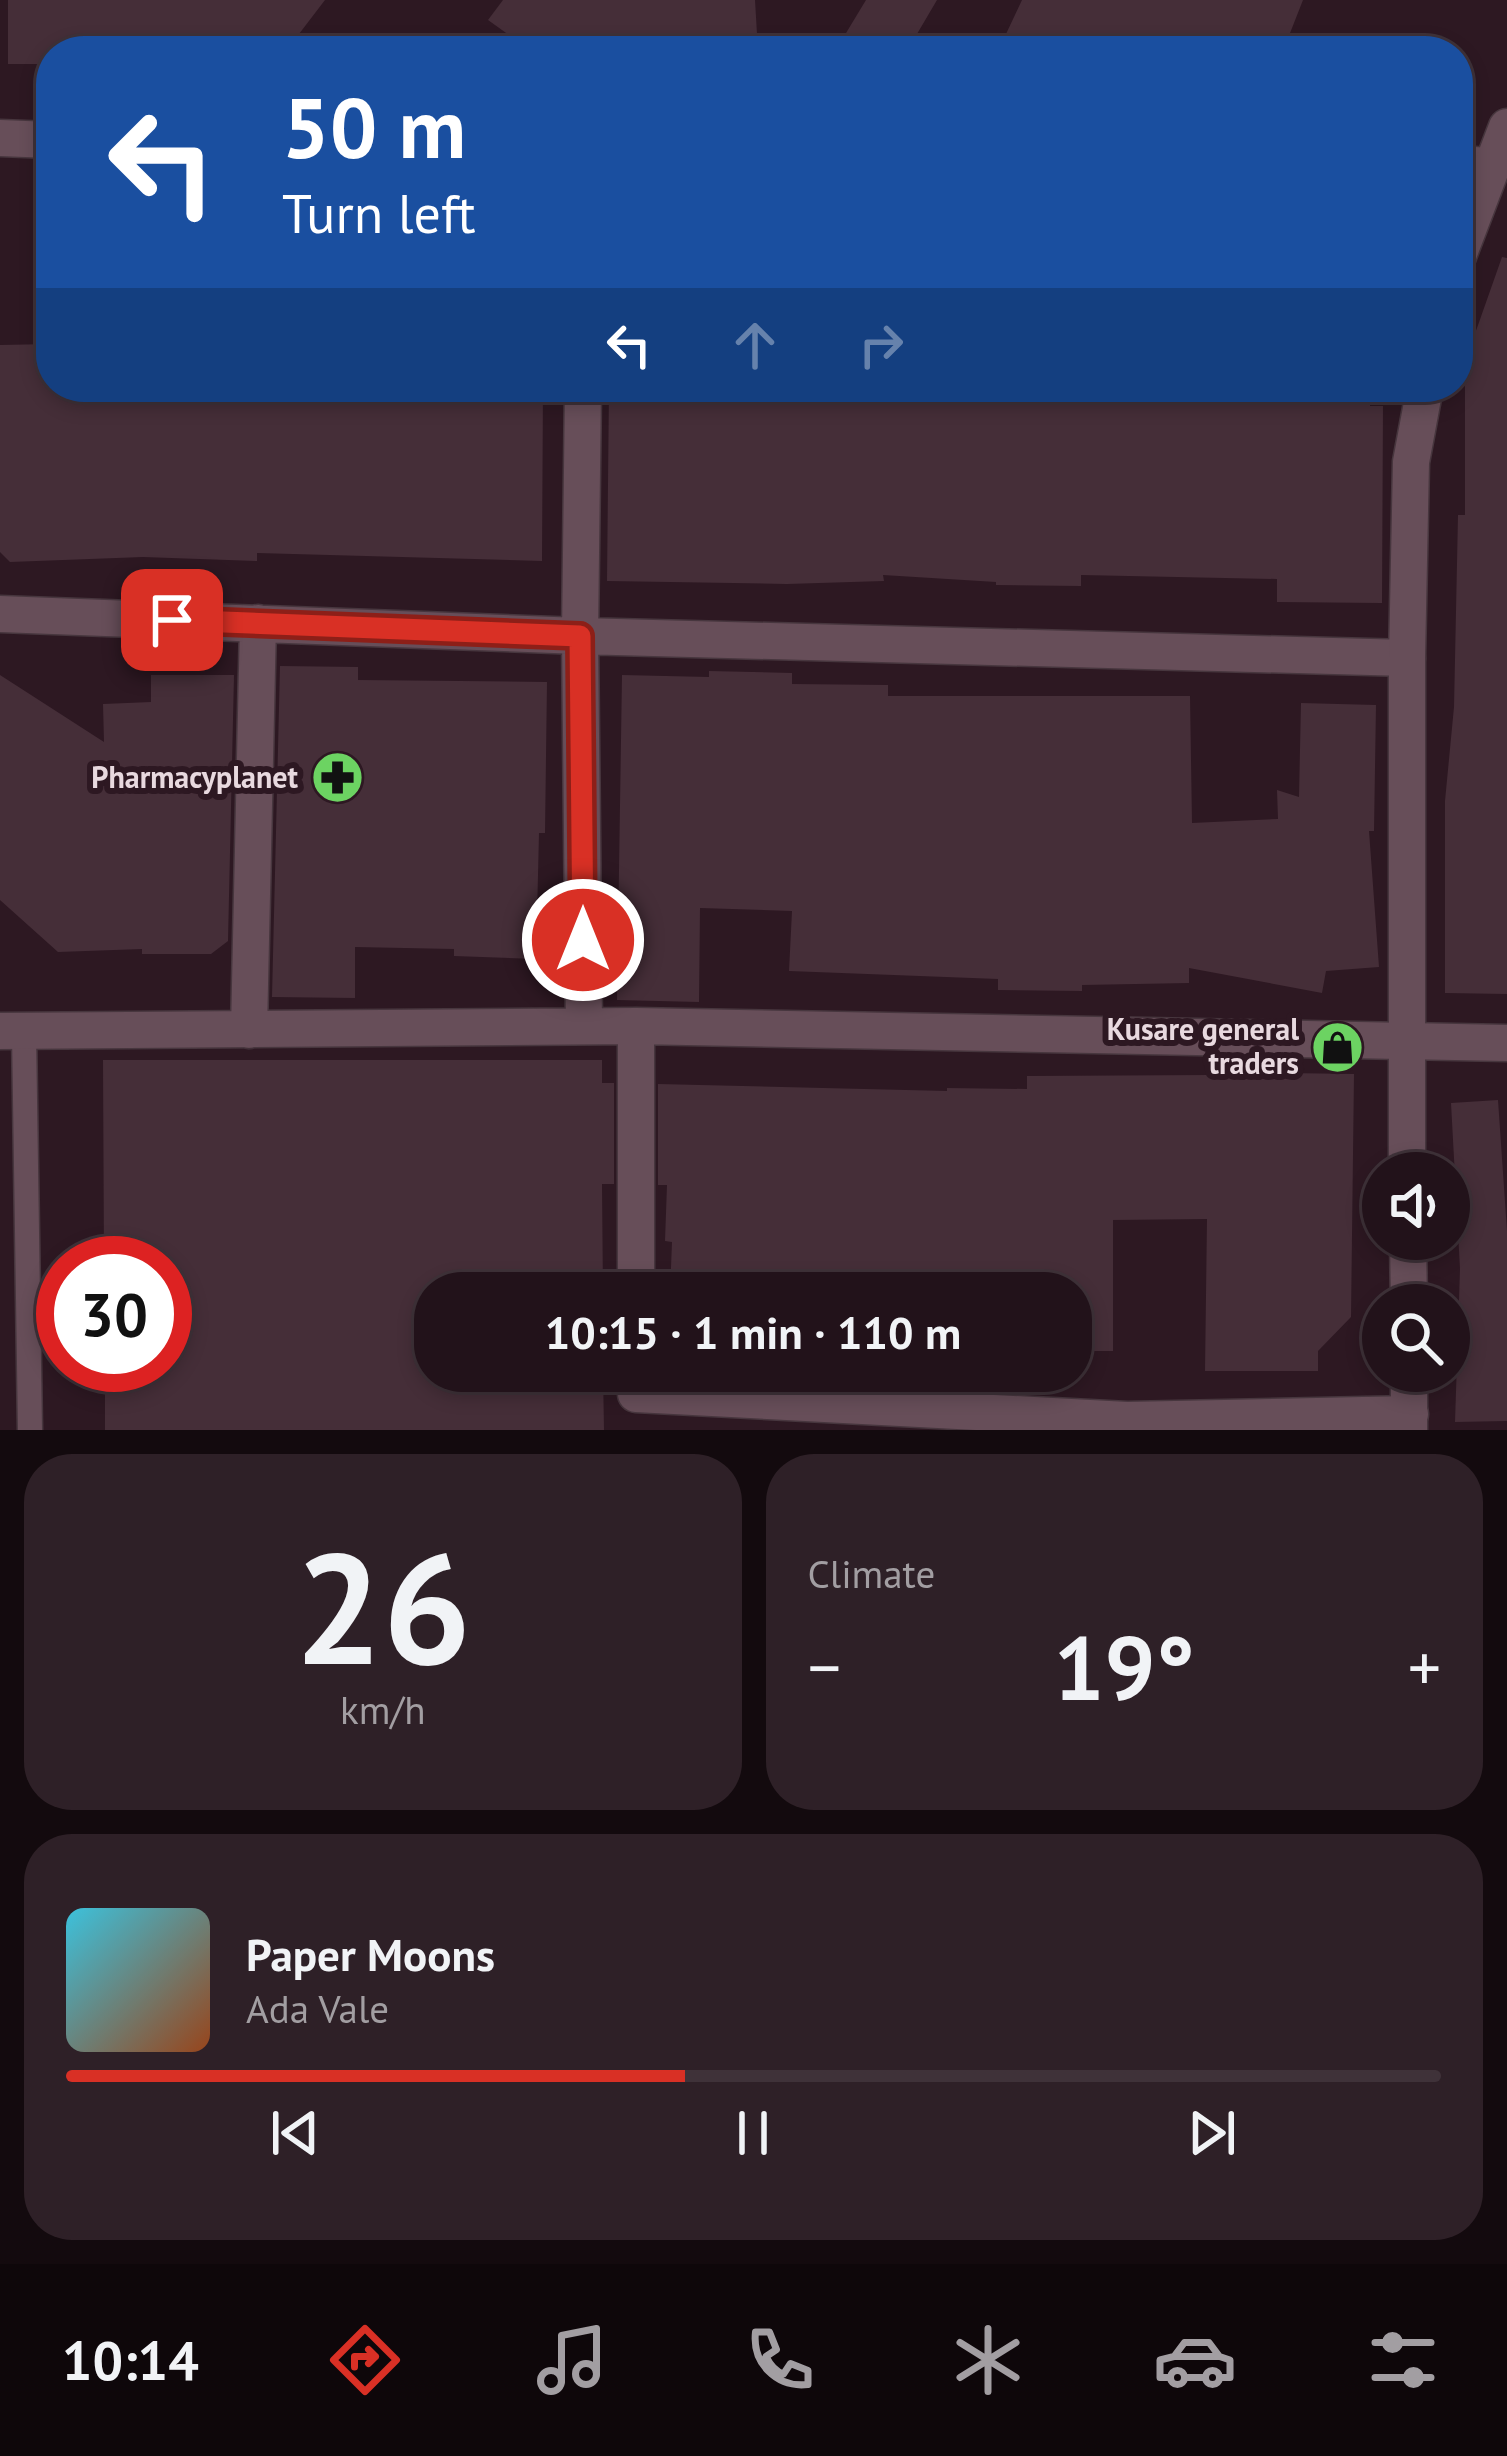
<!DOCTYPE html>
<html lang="en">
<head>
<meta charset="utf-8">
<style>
  :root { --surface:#22121a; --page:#2e2027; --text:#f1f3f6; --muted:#a29ea2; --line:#3f3239; --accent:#d93025 }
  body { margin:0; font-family:"PT Sans",sans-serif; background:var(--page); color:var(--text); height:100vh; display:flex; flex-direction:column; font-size:45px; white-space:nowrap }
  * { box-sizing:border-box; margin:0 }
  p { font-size:39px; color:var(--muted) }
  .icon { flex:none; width:66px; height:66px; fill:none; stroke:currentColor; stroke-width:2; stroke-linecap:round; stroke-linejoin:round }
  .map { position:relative; height:1430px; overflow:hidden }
  .panel { display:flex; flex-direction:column; gap:24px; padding:24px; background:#130a0e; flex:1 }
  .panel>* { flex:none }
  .banner { position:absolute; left:36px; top:36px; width:1437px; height:366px; border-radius:48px; box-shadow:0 6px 18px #0003,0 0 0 3px var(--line); background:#1a4fa0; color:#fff; overflow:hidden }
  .tools { position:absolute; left:1362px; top:1152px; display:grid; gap:24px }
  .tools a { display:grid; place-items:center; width:108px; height:108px; border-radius:50%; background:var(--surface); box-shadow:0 6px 18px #0003,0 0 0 3px var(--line); font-size:60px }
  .speed { position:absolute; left:36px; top:1236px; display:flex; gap:24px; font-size:60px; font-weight:700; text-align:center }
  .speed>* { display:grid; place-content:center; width:156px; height:156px; border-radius:50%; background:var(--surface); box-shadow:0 6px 18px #0003,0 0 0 3px var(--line); line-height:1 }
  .speed .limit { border:18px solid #d22; background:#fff; color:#111 }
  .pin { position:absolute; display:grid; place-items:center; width:102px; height:102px; color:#fff; margin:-51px; border-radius:24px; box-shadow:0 6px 18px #0006 }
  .me { position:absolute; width:132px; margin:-66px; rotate:0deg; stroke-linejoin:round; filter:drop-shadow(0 0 9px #0008) }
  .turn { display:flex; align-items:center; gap:42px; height:252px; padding:0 48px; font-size:54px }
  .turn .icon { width:156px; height:156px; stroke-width:2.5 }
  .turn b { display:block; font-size:84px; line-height:102px }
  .lanes { display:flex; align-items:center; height:114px; padding:0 48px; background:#0003; justify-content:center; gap:60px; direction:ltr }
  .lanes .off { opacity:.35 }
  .big { font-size:90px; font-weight:700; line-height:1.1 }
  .panel .tile { flex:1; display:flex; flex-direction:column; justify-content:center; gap:18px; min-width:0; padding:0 42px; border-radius:48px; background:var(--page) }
  .panel .dial { align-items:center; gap:0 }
  .dial b { font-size:156px; line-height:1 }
  .song { display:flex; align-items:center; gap:36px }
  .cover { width:144px; height:144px; border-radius:18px; background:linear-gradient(135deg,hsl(190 70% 55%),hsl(20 70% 35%)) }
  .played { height:12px; border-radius:6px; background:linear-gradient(90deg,var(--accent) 45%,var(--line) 45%) }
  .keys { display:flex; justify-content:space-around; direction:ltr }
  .heat { display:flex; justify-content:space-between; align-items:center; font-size:66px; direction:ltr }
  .panel .tiles { flex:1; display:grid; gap:24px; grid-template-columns:1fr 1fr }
  .tile:last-child { grid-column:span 2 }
  .trip { position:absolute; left:414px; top:1272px; width:678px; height:120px; border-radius:48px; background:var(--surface); box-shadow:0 6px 18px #0003,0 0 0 3px var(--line); font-weight:700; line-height:120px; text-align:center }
  .menu { display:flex; height:192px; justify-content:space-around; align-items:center; background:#0e070a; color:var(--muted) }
  .menu .icon { width:84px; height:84px }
  .menu .active { color:var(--accent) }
  .menu b { font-size:54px; color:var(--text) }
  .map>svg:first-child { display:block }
  .building { fill:#452e38 }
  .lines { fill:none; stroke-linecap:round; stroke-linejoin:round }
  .service-casing { stroke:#47363e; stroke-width:27 }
  .minor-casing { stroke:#47363e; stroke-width:39 }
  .tertiary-casing { stroke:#47363e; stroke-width:39 }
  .service { stroke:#674e59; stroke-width:24 }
  .minor { stroke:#674e59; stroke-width:36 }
  .tertiary { stroke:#674e59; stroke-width:36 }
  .route-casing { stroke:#8d1f18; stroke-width:30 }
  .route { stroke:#d93025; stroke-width:21 }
  .labels { text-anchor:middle; stroke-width:12; stroke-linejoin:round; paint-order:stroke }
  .poi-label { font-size:30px; font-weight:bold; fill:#e8d9df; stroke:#2d1822; text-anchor:end }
</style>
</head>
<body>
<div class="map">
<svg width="1507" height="1430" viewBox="0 0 1507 1430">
  <rect width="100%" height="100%" fill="#2d1822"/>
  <path class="building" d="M8,0h317l-39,51h-57l-23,-17 -13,17h-142v13h-43z
    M503,0h252l3,51h-227l-43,-31z
    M866,0h71l-30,51h-42l-22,-13z
    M1022,0h281l-20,51h-75l-29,-11 -4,11h-177z
    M1502,257l5,1v736l-62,-1v-192l9,-94 4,-192h7v-153z
    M51,344v43h492l-1,174 -285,-8v8l-114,-4 -133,5 -10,-10v-207z
    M609,387h762l-1,19h13l-1,197 -105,-1v-23l-196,-4v11l-85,-1v-3l-113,-7 1,6 -97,3 -180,-3z
    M280,666l78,1v13l189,2 -2,151h-6l-3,126 -82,-3v-7l-99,-2v51l-83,-1z
    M709,671l83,2v11l96,1v11h302l2,127 86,-4 -1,-29 22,7 2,-94 75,2 -2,126h-5l10,136 -53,4 -4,22 -133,-25v15l-107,2v6l-84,-1v-11l-209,-8 3,-60 -92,-3 -1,94 -82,-2 5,-325 87,2z
    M0,675l104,67 -1,-38 48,-2v-27h83l-6,266 -17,13h-69v-5l-84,3 -58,-52z
    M103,1060h499v23h12v101h-12l1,109h-168v78h168l1,59h-499v-65h60v-102h-61z
    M1210,1072l144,2 -3,243 -33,34v20h-113l2,-152 -94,1v131h-42v-58h-401l2,-51 -7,-1 2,-56h-9v-101l289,7v-3l80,1v-13l183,-1z
    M1498,1100l9,131v190l-52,1 5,-153 -9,-166z"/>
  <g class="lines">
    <defs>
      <path id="service" d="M24,1033l6,397"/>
      <path id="minor" d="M0,138l51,2
        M1458,164l32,2
        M583,387l-3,249 4,390
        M0,614l580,22 827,22
        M636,1026v267
        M249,1030l9,-407
        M0,1031l636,-5 871,17
        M636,1394l491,26 283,-6"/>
      <path id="tertiary" d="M1458,256l49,-129
        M1407,1173v-515l4,-196 14,-75
        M1408,1239l1,66
        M1409,1371v59"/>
    </defs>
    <use href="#service" class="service-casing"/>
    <use href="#minor" class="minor-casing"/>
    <use href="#tertiary" class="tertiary-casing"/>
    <use href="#service" class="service"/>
    <use href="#minor" class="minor"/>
    <use href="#tertiary" class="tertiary"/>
  </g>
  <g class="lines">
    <defs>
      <path id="route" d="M172,620l408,16 3,304"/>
    </defs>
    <use href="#route" class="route-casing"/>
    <use href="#route" class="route"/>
  </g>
  <defs>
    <symbol id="pharmacy-disc" viewBox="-11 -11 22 22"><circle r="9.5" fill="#6cd362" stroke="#2d1822"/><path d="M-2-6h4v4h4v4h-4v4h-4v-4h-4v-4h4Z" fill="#111"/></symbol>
    <symbol id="shop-disc" viewBox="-11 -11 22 22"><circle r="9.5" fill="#6cd362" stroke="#2d1822"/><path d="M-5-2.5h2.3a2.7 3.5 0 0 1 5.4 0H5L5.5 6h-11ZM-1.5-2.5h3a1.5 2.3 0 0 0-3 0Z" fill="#111"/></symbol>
  </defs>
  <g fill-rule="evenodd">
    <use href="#pharmacy-disc" x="308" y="748" width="59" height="59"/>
    <use href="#shop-disc" x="1308" y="1018" width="59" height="59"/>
  </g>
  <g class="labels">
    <g class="poi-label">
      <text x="298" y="788">Pharmacyplanet</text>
      <text x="1299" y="1040">Kusare general<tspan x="1299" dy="34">traders</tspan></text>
    </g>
  </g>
</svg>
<div class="tools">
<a><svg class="icon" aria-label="sound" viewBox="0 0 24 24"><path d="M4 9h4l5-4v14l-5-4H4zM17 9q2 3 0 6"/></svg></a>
<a><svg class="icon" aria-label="search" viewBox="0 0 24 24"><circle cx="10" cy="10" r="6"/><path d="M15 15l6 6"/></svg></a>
</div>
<div class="speed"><div class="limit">30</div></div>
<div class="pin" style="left:172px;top:620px;background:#d93025"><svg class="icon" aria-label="arrive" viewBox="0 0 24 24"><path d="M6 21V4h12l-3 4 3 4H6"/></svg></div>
<svg class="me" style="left:583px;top:940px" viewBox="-20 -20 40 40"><circle r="17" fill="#d93025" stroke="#fff" stroke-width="3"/><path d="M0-11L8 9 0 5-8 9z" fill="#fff"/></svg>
<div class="trip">10:15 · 1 min · 110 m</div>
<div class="banner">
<div class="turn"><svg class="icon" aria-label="left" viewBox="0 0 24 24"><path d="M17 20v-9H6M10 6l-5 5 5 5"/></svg><div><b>50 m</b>Turn left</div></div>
<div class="lanes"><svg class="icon" aria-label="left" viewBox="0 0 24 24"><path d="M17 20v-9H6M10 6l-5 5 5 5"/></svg><svg class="icon off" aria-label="ahead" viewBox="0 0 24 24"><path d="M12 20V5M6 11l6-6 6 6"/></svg><svg class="icon off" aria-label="right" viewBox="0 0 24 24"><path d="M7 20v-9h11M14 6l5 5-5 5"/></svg></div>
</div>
</div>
<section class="panel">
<div class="tiles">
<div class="tile dial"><b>26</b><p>km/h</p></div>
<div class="tile"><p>Climate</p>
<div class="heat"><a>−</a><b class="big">19°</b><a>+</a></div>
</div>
<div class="tile">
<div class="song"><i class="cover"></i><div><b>Paper Moons</b><p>Ada Vale</p></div></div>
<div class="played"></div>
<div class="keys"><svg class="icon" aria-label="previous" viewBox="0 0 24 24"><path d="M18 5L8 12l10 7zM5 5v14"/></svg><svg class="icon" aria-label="pause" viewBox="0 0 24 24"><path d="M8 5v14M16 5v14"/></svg><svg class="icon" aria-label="next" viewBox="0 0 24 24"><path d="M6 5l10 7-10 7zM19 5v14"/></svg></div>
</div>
</div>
</section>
<nav class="menu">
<b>10:14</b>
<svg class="icon active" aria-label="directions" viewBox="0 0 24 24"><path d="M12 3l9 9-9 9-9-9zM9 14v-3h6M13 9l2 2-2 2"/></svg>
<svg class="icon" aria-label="music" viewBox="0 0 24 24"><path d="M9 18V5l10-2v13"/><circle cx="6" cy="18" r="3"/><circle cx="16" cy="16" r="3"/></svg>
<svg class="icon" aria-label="phone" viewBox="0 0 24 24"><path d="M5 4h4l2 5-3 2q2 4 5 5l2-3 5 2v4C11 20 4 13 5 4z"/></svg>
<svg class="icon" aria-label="climate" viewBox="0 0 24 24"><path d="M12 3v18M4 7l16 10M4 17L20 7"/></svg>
<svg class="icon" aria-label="car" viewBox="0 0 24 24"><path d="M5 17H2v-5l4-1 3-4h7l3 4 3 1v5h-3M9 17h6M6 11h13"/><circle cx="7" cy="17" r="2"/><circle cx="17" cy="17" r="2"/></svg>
<svg class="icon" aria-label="filters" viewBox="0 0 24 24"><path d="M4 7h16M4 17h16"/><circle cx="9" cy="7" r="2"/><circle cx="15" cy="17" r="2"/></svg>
</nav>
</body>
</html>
